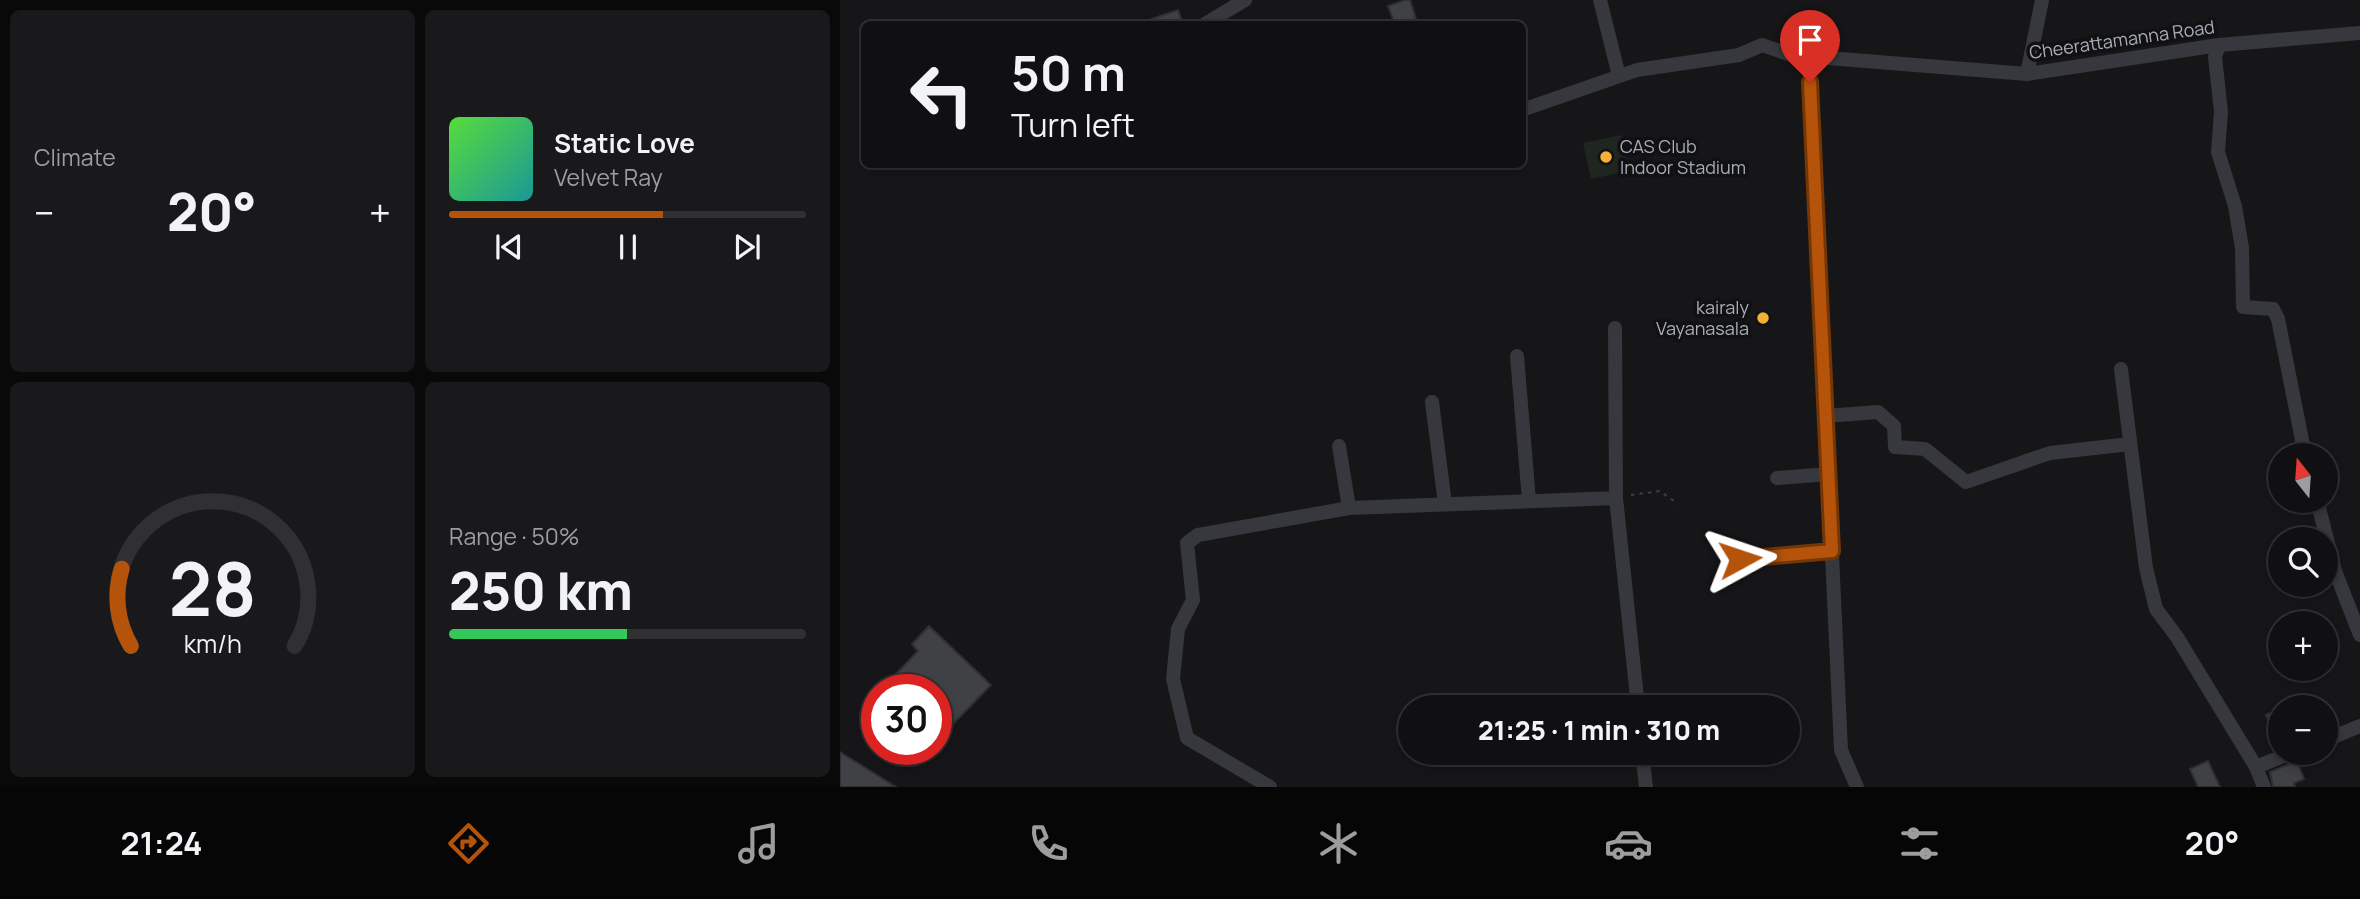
<!DOCTYPE html>
<html lang="en">
<head>
<meta charset="utf-8">
<style>
  :root { --surface:#101012; --page:#19191b; --text:#f1f3f6; --muted:#9c9d9f; --line:#303032; --accent:#b45309 }
  body { margin:0; font-family:Manrope,sans-serif; background:var(--page); color:var(--text); height:100vh; display:flex; flex-direction:column; font-size:26px; white-space:nowrap }
  * { box-sizing:border-box; margin:0 }
  p { font-size:23px; color:var(--muted) }
  .icon { flex:none; width:38px; height:38px; fill:none; stroke:currentColor; stroke-width:2; stroke-linecap:round; stroke-linejoin:round }
  .map { position:relative; flex:1; overflow:hidden }
  .drawer { display:flex; flex-direction:column; gap:10px; padding:10px; background:#09090a; width:840px }
  .drawer>* { flex:none }
  .hud { position:absolute; left:21px; top:21px; width:665px; height:147px; border-radius:10px; box-shadow:0 4px 10px #0003,0 0 0 2px var(--line); background:#101012; color:var(--text); overflow:hidden }
  .needle { width:46px; rotate:343deg }
  .buttons { position:absolute; left:1428px; top:443px; display:grid; gap:14px }
  .buttons a { display:grid; place-items:center; width:70px; height:70px; border-radius:50%; background:var(--surface); box-shadow:0 4px 10px #0003,0 0 0 2px var(--line); font-size:35px }
  .speed { position:absolute; left:21px; top:674px; display:flex; gap:14px; font-size:35px; font-weight:700; text-align:center }
  .speed>* { display:grid; place-content:center; width:91px; height:91px; border-radius:50%; background:var(--surface); box-shadow:0 4px 10px #0003,0 0 0 2px var(--line); line-height:1 }
  .speed .limit { border:10px solid #d22; background:#fff; color:#111 }
  .pin { position:absolute; display:grid; place-items:center; width:60px; height:60px; color:#fff; margin:-72px -30px; border-radius:50% 50% 50% 0; rotate:-45deg; box-shadow:0 0 7px #0007 }
  .pin .icon { rotate:45deg }
  .me { position:absolute; width:77px; margin:-38px; rotate:85deg; stroke-linejoin:round; filter:drop-shadow(0 0 5px #0008) }
  .turn { display:flex; align-items:center; gap:24px; height:147px; padding:0 35px; font-size:32px }
  .turn .icon { width:91px; height:91px; stroke-width:2.5 }
  .turn b { display:block; font-size:49px; line-height:60px }
  .big { font-size:52px; font-weight:800; line-height:1.1 }
  .drawer .tile { flex:1; display:flex; flex-direction:column; justify-content:center; gap:10px; min-width:0; padding:0 24px; border-radius:10px; background:var(--page) }
  .drawer .dial { align-items:center; gap:0 }
  .dial svg { height:182px; overflow:visible; fill:none; stroke:var(--line); stroke-width:7; stroke-linecap:round; text-anchor:middle }
  .dial text { fill:var(--text); stroke:none }
  .song { display:flex; align-items:center; gap:21px }
  .cover { width:84px; height:84px; border-radius:10px; background:linear-gradient(135deg,hsl(110 70% 55%),hsl(180 70% 35%)) }
  .played { height:7px; border-radius:4px; background:linear-gradient(90deg,var(--accent) 60%,var(--line) 60%) }
  .keys { display:flex; justify-content:space-around; direction:ltr }
  .heat { display:flex; justify-content:space-between; align-items:center; font-size:38px; direction:ltr }
  .charge { height:10px; border-radius:5px; background:linear-gradient(90deg,#34c759 50%,var(--line) 0) }
  .drawer .tiles { flex:1; display:grid; gap:10px; grid-template-columns:repeat(2,1fr) }
  .trip { position:absolute; left:558px; top:695px; width:402px; height:70px; border-radius:35px; background:var(--surface); box-shadow:0 4px 10px #0003,0 0 0 2px var(--line); font-weight:800; line-height:70px; text-align:center }
  .menu { display:flex; height:112px; justify-content:space-around; align-items:center; background:#060607; color:var(--muted) }
  .menu .icon { width:49px; height:49px }
  .menu .selected { color:var(--accent) }
  .menu b { font-size:32px; color:var(--text) }
  main { display:flex; flex:1; min-height:0 }
  .map>svg:first-child { display:block }
  .green { fill:#1e261f }
  .building { fill:#404145; stroke:#303034; stroke-width:2 }
  .lines { fill:none; stroke-linecap:round; stroke-linejoin:round }
  .path { stroke:#3d3f44; stroke-width:2; stroke-dasharray:3.5 5; stroke-linecap:butt }
  .minor { stroke:#37383d; stroke-width:14 }
  .route-casing { stroke:#753606; stroke-width:18 }
  .route { stroke:#b45309; stroke-width:12 }
  .poi-dot { fill:#f2b134; stroke:#111113; stroke-width:2.5 }
  .labels { text-anchor:middle; stroke-width:7; stroke-linejoin:round; paint-order:stroke }
  .street-label { font-size:18px; fill:#a8adb8; stroke:#111113 }
  .poi-label { font-size:18px; fill:#a8adb8; stroke:#111113; text-anchor:start }
</style>
</head>
<body>
<main>
<section class="drawer">
<div class="tiles">
<div class="tile"><p>Climate</p>
<div class="heat"><a>−</a><b class="big">20°</b><a>+</a></div>
</div>
<div class="tile">
<div class="song"><i class="cover"></i><div><b>Static Love</b><p>Velvet Ray</p></div></div>
<div class="played"></div>
<div class="keys"><svg class="icon" aria-label="previous" viewBox="0 0 24 24"><path d="M18 5L8 12l10 7zM5 5v14"/></svg><svg class="icon" aria-label="pause" viewBox="0 0 24 24"><path d="M8 5v14M16 5v14"/></svg><svg class="icon" aria-label="next" viewBox="0 0 24 24"><path d="M6 5l10 7-10 7zM19 5v14"/></svg></div>
</div>
<div class="tile dial"><svg viewBox="0 0 100 80">
<path d="M14 69A42 42 0 1 1 86 69"/>
<path d="M14 69A42 42 0 0 1 10 35" stroke="#b45309"/>
<text x="50" y="56" font-size="32" font-weight="700">28</text>
<text x="50" y="72" font-size="11">km/h</text>
</svg></div>
<div class="tile"><p>Range · 50%</p><b class="big">250 km</b><div class="charge"></div></div>
</div>
</section>
<div class="map">
<svg width="1520" height="787" viewBox="0 0 1520 787">
  <rect width="100%" height="100%" fill="#161618"/>
  <path class="green" d="M781,135l8,36 -38,8 -8,-36z"/>
  <path class="building" d="M565,0h5l6,19 -21,5 -7,-18z
    M338,10l5,14h-43v-1z
    M89,626l62,59 -42,43 -13,-12v-26h-28l-14,-14 24,-25 -6,-7z
    M1440,709v38l-14,-32z
    M0,752l56,35h-56z
    M830,752h37l1,12 -26,1z
    M1368,761l12,26h-22l-8,-18z
    M1457,761l7,18 -10,4 1,4h-22l-3,-15z"/>
  <g class="lines">
    <path class="path" d="M791,495l29,-4 18,13"/>
    <path class="minor" d="M760,0l19,76
      M365,24l40,-24
      M1379,45l-4,12 6,55 -3,40 17,54 7,42 1,59 30,2 5,10 27,136
      M969,56l32,694 16,37
      M1187,74l15,-74
      M682,110l115,-40 102,-15 23,-10 29,10 236,19 192,-29 141,-12
      M775,328l1,170
      M677,356l12,145
      M1281,369l25,199 10,41 21,28 79,130
      M592,402l13,102
      M986,416l52,-4 16,14 1,21 30,2 41,33 84,-29 80,-9
      M499,446l10,62 267,-10 22,209
      M937,478l52,-4
      M1477,500l18,71 25,64
      M900,559l92,-8
      M1486,740l34,-14
      M802,752l4,35
      M430,787l-83,-49 -14,-59 5,-50 15,-29 -6,-57 11,-8 151,-27
      M1424,787l-8,-20 37,-15"/>
  </g>
  <g class="lines">
    <defs>
      <path id="route" d="M900,559l92,-8 -22,-469"/>
    </defs>
    <use href="#route" class="route-casing"/>
    <use href="#route" class="route"/>
  </g>
  <g class="poi-dot">
    <circle cx="766" cy="157" r="7"/>
    <circle cx="923" cy="318" r="7"/>
  </g>
  <g class="labels">
    <g class="street-label">
      <text transform="translate(1282 40) rotate(-8)" y="6">Cheerattamanna Road</text>
    </g>
    <g class="poi-label">
      <text x="780" y="153">CAS Club<tspan x="780" dy="21">Indoor Stadium</tspan></text>
      <text x="909" y="314" text-anchor="end">kairaly<tspan x="909" dy="21">Vayanasala</tspan></text>
    </g>
  </g>
</svg>
<div class="buttons">
<a><svg class="needle" viewBox="-14 -14 28 28"><path d="M0-13l5 13h-10z" fill="#e53935"/><path d="M0 13l5-13h-10z" fill="#9c9d9f"/></svg></a>
<a><svg class="icon" aria-label="search" viewBox="0 0 24 24"><circle cx="10" cy="10" r="6"/><path d="M15 15l6 6"/></svg></a>
<a>+</a>
<a>−</a>
</div>
<div class="speed"><div class="limit">30</div></div>
<div class="pin" style="left:970px;top:82px;background:#d93025"><svg class="icon" aria-label="arrive" viewBox="0 0 24 24"><path d="M6 21V4h12l-3 4 3 4H6"/></svg></div>
<svg class="me" style="left:900px;top:559px" viewBox="-20 -20 40 40"><path d="M0-17L14 15 0 8-14 15z" fill="#b45309" stroke="#fff" stroke-width="4"/></svg>
<div class="trip">21:25 · 1 min · 310 m</div>
<div class="hud">
<div class="turn"><svg class="icon" aria-label="left" viewBox="0 0 24 24"><path d="M17 20v-9H6M10 6l-5 5 5 5"/></svg><div><b>50 m</b>Turn left</div></div>
</div>
</div>
</main>
<nav class="menu">
<b>21:24</b>
<svg class="icon selected" aria-label="directions" viewBox="0 0 24 24"><path d="M12 3l9 9-9 9-9-9zM9 14v-3h6M13 9l2 2-2 2"/></svg>
<svg class="icon" aria-label="music" viewBox="0 0 24 24"><path d="M9 18V5l10-2v13"/><circle cx="6" cy="18" r="3"/><circle cx="16" cy="16" r="3"/></svg>
<svg class="icon" aria-label="phone" viewBox="0 0 24 24"><path d="M5 4h4l2 5-3 2q2 4 5 5l2-3 5 2v4C11 20 4 13 5 4z"/></svg>
<svg class="icon" aria-label="climate" viewBox="0 0 24 24"><path d="M12 3v18M4 7l16 10M4 17L20 7"/></svg>
<svg class="icon" aria-label="car" viewBox="0 0 24 24"><path d="M5 17H2v-5l4-1 3-4h7l3 4 3 1v5h-3M9 17h6M6 11h13"/><circle cx="7" cy="17" r="2"/><circle cx="17" cy="17" r="2"/></svg>
<svg class="icon" aria-label="filters" viewBox="0 0 24 24"><path d="M4 7h16M4 17h16"/><circle cx="9" cy="7" r="2"/><circle cx="15" cy="17" r="2"/></svg>
<b>20°</b>
</nav>
</body>
</html>
